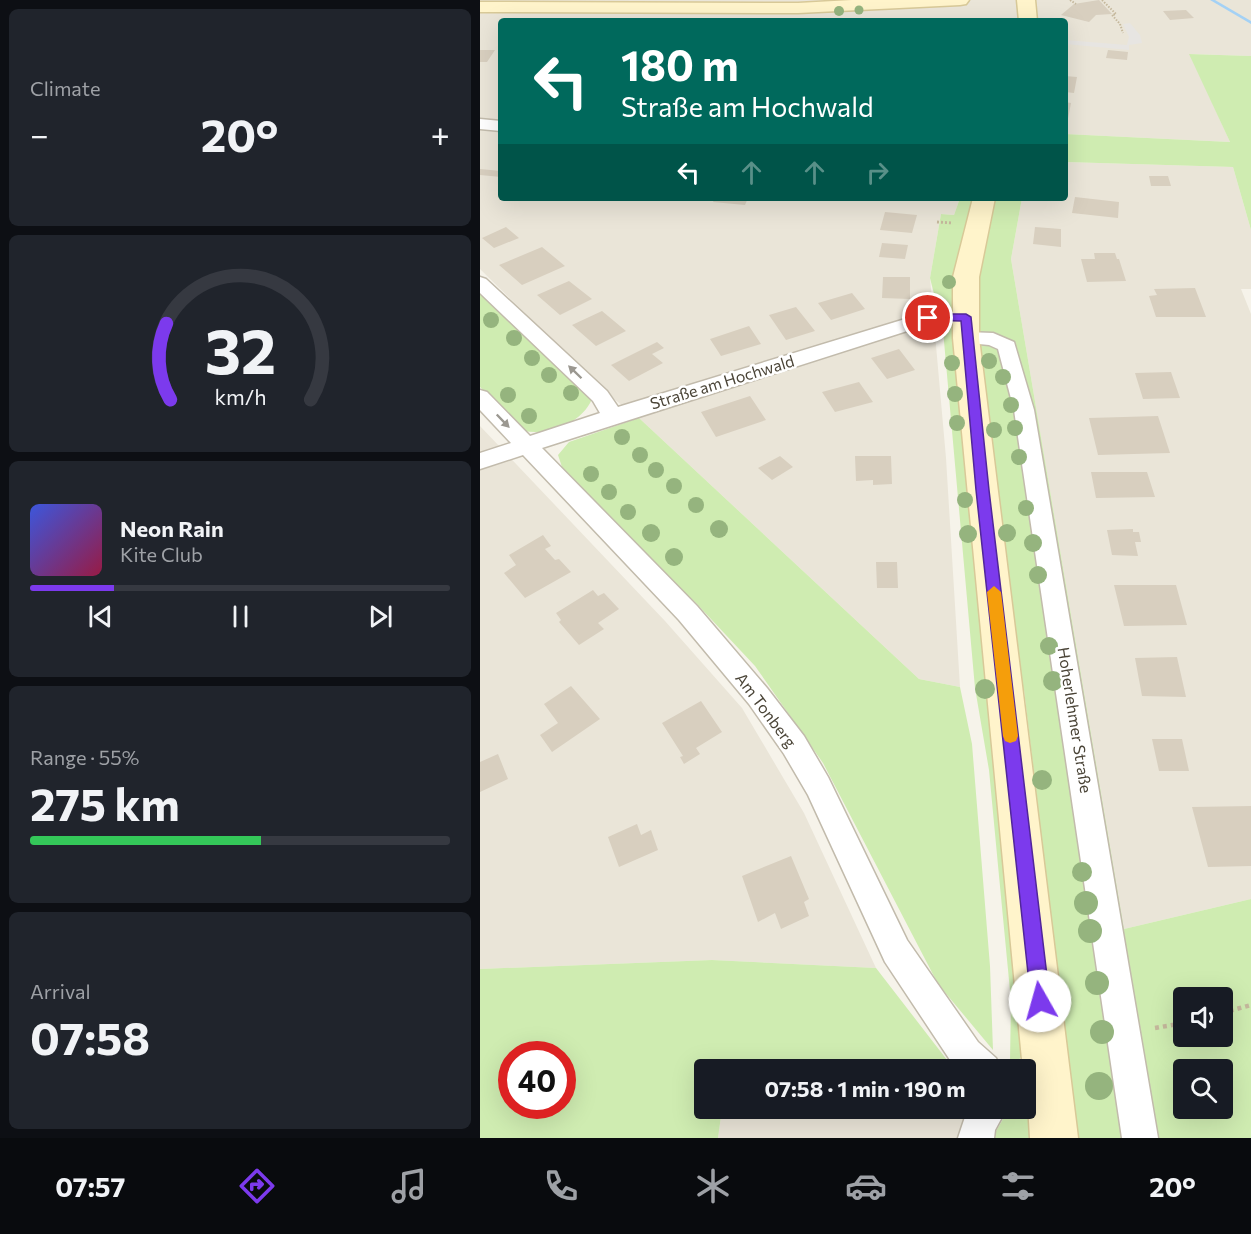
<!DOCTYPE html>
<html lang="en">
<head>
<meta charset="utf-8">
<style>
  :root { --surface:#171b24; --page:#20242c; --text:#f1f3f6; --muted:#9ea1a6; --line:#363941; --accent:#7c3aed }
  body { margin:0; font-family:Commissioner,sans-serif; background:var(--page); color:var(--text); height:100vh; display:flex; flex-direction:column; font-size:22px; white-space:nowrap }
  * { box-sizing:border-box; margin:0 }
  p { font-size:20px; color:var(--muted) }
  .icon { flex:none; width:33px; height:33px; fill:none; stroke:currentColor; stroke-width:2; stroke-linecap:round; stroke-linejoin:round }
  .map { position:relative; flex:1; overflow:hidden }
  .drawer { display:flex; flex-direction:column; gap:9px; padding:9px; background:#0d0f14; width:480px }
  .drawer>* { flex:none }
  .guide { position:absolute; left:18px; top:18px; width:570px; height:183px; border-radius:6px; box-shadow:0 6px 24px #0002; background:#00695c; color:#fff; overflow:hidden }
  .tools { position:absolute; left:693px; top:987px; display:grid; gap:12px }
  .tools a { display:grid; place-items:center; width:60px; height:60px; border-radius:6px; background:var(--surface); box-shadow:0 6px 24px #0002; font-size:30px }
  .speed { position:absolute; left:18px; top:1041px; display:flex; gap:12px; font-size:30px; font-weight:700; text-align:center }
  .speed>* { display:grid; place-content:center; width:78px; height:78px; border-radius:50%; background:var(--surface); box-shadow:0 6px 24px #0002; line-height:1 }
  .speed .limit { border:9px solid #d22; background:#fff; color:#111 }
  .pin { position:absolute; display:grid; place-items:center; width:51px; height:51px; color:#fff; margin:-26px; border:3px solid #fff; border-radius:50%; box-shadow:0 2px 6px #0007 }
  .me { position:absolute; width:66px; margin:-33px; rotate:353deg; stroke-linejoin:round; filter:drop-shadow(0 0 4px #0008) }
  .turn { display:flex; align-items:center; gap:21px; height:126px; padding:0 24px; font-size:27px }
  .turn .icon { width:78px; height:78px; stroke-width:2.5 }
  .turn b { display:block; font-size:42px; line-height:51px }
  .lanes { display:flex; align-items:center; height:57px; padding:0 24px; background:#0003; justify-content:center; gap:30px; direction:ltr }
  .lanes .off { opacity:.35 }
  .big { font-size:45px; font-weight:700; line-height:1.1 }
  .drawer .card { flex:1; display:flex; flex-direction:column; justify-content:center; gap:9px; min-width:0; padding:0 21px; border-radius:9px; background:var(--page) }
  .drawer .dial { align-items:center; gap:0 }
  .dial svg { height:156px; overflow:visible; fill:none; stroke:var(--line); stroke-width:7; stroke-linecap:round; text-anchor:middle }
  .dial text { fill:var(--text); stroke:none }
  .song { display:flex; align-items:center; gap:18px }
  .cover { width:72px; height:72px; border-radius:9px; background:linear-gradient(135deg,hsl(230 70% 55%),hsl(340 70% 35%)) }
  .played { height:6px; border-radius:3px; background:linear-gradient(90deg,var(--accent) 20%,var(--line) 20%) }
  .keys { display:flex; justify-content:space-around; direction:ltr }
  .heat { display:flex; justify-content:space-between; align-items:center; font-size:33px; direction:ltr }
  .charge { height:9px; border-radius:4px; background:linear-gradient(90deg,#34c759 55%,var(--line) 0) }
  .trip { position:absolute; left:214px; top:1059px; width:342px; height:60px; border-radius:6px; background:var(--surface); box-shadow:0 6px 24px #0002; font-weight:700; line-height:60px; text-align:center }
  .tabs { display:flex; height:96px; justify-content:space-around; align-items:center; background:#090b0e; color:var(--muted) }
  .tabs .icon { width:42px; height:42px }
  .tabs .current { color:var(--accent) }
  .tabs b { font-size:27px; color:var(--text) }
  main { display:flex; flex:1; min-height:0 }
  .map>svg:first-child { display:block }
  .residential { fill:#eae5d8 }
  .green { fill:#cfecb1; fill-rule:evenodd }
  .parking { fill:#e7e5e2 }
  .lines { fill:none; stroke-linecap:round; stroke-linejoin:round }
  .stream { fill:#a4d1f5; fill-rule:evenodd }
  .building { fill:#d8cfbf }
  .street-casing { stroke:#c2bbac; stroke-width:3 }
  .secondary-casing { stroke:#d8c998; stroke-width:3 }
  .path-far2 { stroke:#c5b89c; stroke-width:2; stroke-dasharray:1.5 1.5; stroke-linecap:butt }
  .path-far1 { stroke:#c5b89c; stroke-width:3; stroke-dasharray:2 2; stroke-linecap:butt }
  .path { stroke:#c5b89c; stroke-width:4.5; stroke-dasharray:4 4; stroke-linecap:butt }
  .street { fill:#fff; fill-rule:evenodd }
  .secondary { fill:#fff4cb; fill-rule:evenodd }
  .tree { fill:#95b47e }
  .oneway { fill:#9b9891 }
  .route { fill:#7c3aed; stroke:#51269a; stroke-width:1.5 }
  .slow { fill:#f59e0b }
  .labels { text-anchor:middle; stroke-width:5; stroke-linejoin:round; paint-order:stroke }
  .street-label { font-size:16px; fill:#4a4437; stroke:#fff }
</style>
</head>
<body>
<main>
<section class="drawer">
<div class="card"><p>Climate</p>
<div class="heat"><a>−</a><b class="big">20°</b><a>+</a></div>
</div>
<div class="card dial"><svg viewBox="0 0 100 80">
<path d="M14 69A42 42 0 1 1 86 69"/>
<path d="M14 69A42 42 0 0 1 12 30" stroke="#7c3aed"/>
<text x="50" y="56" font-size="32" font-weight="700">32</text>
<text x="50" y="72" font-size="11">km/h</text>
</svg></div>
<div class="card">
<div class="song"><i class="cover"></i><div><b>Neon Rain</b><p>Kite Club</p></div></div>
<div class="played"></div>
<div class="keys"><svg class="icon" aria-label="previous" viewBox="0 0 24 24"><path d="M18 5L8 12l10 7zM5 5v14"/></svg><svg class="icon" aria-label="pause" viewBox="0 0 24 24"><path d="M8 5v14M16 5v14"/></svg><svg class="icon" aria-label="next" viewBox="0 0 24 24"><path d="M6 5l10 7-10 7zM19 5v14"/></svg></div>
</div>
<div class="card"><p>Range · 55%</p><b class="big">275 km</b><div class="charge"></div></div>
<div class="card"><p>Arrival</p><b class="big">07:58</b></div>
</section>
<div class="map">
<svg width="771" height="1138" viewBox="0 0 771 1138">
  <rect width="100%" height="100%" fill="#f6f3ea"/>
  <path class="residential" d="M0,0h771v56l-61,-2 40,88 -165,-8v-113h-564v177h459l-6,17 -13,-1 -11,64 16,180 14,229 -41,-8 -280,-261 -33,-25 -126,-124z
    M585,162l168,5 18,63v59h-10l10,25v585l-127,30 -113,-670 11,-61h43z
    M0,426l185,195 77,87 62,105 72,155 -164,-8 -232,9z
    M423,1108l62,10 -7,20h-240l4,-29z"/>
  <path class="green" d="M709,54l62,2v174l-18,-63 -168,-5v-28l165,8z
    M480,198h62l-11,61 113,670 127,-30v239h-174l-53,-448 -34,-2 36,362 -8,11h-8l1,-60 -12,-125 -10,-106 -14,-82 -32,-358 -13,-52 11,-64 13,1zM704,998h38v38h-38zM704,1070h38v38h-38z
    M0,290l112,109c-10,24 -43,37 -68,32l-44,-44z
    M159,418l280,261 41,8 12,57 18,222 3,84 -55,-66 -115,-221 -68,-97 -60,-64 -42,-38 -91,-97 -4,-12 11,-13z
    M232,960l164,8 78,101 -249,1v38l17,1 -4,29h-238v-169zM32,1054h50v52h-50z
    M537,1114l15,1 3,23h-43l11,-19z"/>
  <path class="parking" d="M650,23l10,12 2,8 -13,2v5l-64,-6v-4l62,5 2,-8 -6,-13z"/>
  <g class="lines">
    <path class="stream" d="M730,0h5l36,21v3z"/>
  </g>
  <path class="building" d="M619,0l13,14 -16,1 -7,7 -28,-7 13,-11z
    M706,10l8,8 -24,2 -7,-9z
    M0,50h15l-8,12h-7z
    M628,50l20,2 -1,8 -21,-2z
    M585,76l12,1 -3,16 -9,-1z
    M585,102l6,1 -5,26h-1z
    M0,169l21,2v6l-21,-2z
    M669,176h19l3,10h-20z
    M595,197l44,5 -1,16 -46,-5z
    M235,198h33l-3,7 -32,-3z
    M405,212l32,3 -5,18 -32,-3z
    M26,227l13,11 -25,10 -12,-10z
    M555,227l26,2v18l-28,-3z
    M402,243l26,2 -3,14 -26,-2z
    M62,247l23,19 -43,19 -23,-20z
    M614,253h21l2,6h2l7,22 -39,1 -6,-23h14z
    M403,277h27v22l-28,-1z
    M89,281l23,18 -32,16 -23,-20z
    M715,288l11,29h-50l-7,-21 8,-1 -3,-6z
    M372,293l13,16 -34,11 -13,-17z
    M316,307l19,24 -29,9 -17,-25z
    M122,311l24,20 -30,15 -24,-21z
    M269,326l12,18 -40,12 -11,-17z
    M177,342l7,6 -12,6 11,9 -34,18 -18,-16z
    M419,349l16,21 -28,9 -16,-21z
    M691,372l9,26 -37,1 -8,-26z
    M379,382l14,20 -38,10 -13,-20z
    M270,396l16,24 -50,17 -15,-25z
    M678,416l12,37 -72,2 -9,-37z
    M300,456l13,11 -21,13 -14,-12z
    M375,456h36l1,28 -19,1v-5l-17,1z
    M611,472h56l8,25 -59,1z
    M653,529v3h6l2,10h-6l3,14 -26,-1 -5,-25z
    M63,535l8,11 -6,3 10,11 4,-1 12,13 -46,26 -21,-25 12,-8 -7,-10z
    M396,562h21l1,26h-21z
    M634,585h62l11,40 -63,1z
    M113,590l5,6 6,-3 15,16 -21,14 6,6 -25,16 -20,-23 2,-2 -5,-7z
    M697,657l9,40 -44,-1 -7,-38z
    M91,686l29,33 -48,33 -12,-17 18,-12 -14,-19z
    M221,701l21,31 -26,16 4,6 -16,10 -4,-7 3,-1 -21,-33z
    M672,739h30l7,32h-30z
    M18,754l10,25 -28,13v-30z
    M771,806v60l-43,1 -16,-60z
    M157,824l4,11 10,-5 7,20 -39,17 -11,-30z
    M311,856l18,43 -5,3 5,14 -28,13 -6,-16 -17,9 -16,-46z"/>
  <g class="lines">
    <defs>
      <path id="street" d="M0,119l21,2v10l-21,-2z
        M0,277l6,2 121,112 11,16 310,-95 45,1 3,4 -3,4 -44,3 -387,124 155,158 70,82 37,48 24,41 79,163 71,102 18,16 5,12h-43l-4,-4 -69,-104 -77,-167 -24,-41 -35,-50 -70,-84 -156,-165 -43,14v-16l31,-10 -31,-33v-20l7,2 43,44 70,-23 -7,-12 -113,-108z
        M486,332l27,1 21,9 20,68 124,728h-36l-108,-728 -16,-61 -9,-4 -30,-3 -3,-4 3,-4z
        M488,1108h39l-12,22 -1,8h-36z"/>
      <path id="secondary" d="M372,0h117l-3,4 -6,1 -162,8 -318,-1v-10l318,1z
        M537,0h18l2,21h-18z
        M493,198h22l-16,79v61l99,800h-48l-4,-68h-3l-70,-732v-61z"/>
    </defs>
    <use href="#street" class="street-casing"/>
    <use href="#secondary" class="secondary-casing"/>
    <path class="path-far2" d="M590,0l6,4
      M622,0l14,14 -4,1 8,9 3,9"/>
    <path class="path-far1" d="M457,222l16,1"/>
    <path class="path" d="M742,1013l29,-8
      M675,1028l29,-5"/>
    <use href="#street" class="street"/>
    <use href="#secondary" class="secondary"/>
  </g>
  <g class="tree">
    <circle cx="379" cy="10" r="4.5"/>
    <circle cx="359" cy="11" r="5"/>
    <circle cx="469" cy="282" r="7"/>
    <circle cx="11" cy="320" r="8"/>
    <circle cx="34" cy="338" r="8"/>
    <circle cx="52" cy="358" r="8"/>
    <circle cx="509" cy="361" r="8"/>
    <circle cx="472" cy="363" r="8"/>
    <circle cx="69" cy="375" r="8"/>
    <circle cx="523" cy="377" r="8"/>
    <circle cx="91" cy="393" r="8"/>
    <circle cx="475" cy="394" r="8"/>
    <circle cx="28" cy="395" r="8"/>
    <circle cx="531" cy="405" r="8"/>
    <circle cx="49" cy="416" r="8"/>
    <circle cx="477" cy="423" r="8"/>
    <circle cx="535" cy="428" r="8"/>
    <circle cx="514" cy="430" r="8"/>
    <circle cx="142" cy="437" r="8"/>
    <circle cx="160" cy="455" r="8"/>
    <circle cx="539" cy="457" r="8"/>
    <circle cx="176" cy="470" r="8"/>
    <circle cx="111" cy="474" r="8"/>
    <circle cx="194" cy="486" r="8"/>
    <circle cx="129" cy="492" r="8"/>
    <circle cx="485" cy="500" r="8"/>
    <circle cx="216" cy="505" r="8"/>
    <circle cx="546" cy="508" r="8"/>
    <circle cx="148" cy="512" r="8"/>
    <circle cx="239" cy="529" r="9"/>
    <circle cx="171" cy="533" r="9"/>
    <circle cx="527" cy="533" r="9"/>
    <circle cx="488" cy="534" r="9"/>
    <circle cx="553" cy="543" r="9"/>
    <circle cx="194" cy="557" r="9"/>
    <circle cx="558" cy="575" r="9"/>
    <circle cx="569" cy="646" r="9"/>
    <circle cx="573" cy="681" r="10"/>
    <circle cx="505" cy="689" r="10"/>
    <circle cx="562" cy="780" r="10"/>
    <circle cx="602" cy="872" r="10"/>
    <circle cx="606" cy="903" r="12"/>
    <circle cx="610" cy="931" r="12"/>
    <circle cx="617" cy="983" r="12"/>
    <circle cx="622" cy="1032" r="12"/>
    <circle cx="619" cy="1086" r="14"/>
  </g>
  <defs><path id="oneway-solid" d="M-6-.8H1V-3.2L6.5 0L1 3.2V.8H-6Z" transform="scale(1.5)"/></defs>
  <g class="oneway">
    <use href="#oneway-solid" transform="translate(95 372) rotate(-136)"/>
    <use href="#oneway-solid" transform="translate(23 421) rotate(46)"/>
  </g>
  <path class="route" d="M448,314h38l5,3 18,173 61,511 -3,6 -7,3 -6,-3 -3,-6 -55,-511 -15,-169 -37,-1v-5z"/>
  <path class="slow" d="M514,586l7,6 17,144 -2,5 -6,2 -5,-2 -2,-5 -16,-144z"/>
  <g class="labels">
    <g class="street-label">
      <text transform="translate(242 382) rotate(-17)" y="6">Straße am Hochwald</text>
      <text transform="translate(286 710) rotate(53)" y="6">Am Tonberg</text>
      <text transform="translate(595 720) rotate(81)" y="6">Hoherlehmer Straße</text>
    </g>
  </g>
</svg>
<div class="tools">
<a><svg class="icon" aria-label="sound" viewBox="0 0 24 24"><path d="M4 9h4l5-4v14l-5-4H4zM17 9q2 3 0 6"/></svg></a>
<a><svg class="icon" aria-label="search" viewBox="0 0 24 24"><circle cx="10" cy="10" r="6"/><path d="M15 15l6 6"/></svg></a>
</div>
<div class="speed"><div class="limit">40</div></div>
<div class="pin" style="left:448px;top:318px;background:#d93025"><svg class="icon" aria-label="arrive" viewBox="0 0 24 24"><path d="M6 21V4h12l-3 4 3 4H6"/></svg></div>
<svg class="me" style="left:560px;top:1001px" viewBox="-20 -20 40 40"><circle r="19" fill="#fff"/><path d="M0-13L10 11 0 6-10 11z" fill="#7c3aed"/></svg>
<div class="trip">07:58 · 1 min · 190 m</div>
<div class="guide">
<div class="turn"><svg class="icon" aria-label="left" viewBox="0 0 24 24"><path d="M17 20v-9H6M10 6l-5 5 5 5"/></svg><div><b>180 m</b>Straße am Hochwald</div></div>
<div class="lanes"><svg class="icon" aria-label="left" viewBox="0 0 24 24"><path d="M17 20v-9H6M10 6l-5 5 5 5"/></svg><svg class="icon off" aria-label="ahead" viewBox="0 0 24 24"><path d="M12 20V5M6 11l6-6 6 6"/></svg><svg class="icon off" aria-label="ahead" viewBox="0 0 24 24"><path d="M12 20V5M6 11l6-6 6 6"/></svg><svg class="icon off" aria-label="right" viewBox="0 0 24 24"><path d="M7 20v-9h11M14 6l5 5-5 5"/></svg></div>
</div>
</div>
</main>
<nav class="tabs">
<b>07:57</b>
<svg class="icon current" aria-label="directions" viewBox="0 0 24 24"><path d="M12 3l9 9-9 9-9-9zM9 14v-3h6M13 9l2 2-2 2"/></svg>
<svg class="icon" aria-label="music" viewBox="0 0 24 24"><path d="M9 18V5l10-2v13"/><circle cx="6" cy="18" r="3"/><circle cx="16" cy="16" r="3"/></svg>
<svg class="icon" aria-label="phone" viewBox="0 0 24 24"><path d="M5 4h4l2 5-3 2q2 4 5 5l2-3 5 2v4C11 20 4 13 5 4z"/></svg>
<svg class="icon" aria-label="climate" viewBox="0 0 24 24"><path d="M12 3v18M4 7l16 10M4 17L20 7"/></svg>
<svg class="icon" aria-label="car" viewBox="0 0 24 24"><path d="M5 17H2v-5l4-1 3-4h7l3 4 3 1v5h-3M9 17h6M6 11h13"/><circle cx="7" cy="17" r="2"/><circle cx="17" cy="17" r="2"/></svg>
<svg class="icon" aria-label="filters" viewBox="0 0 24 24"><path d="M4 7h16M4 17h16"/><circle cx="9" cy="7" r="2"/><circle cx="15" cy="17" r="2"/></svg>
<b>20°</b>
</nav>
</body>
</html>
